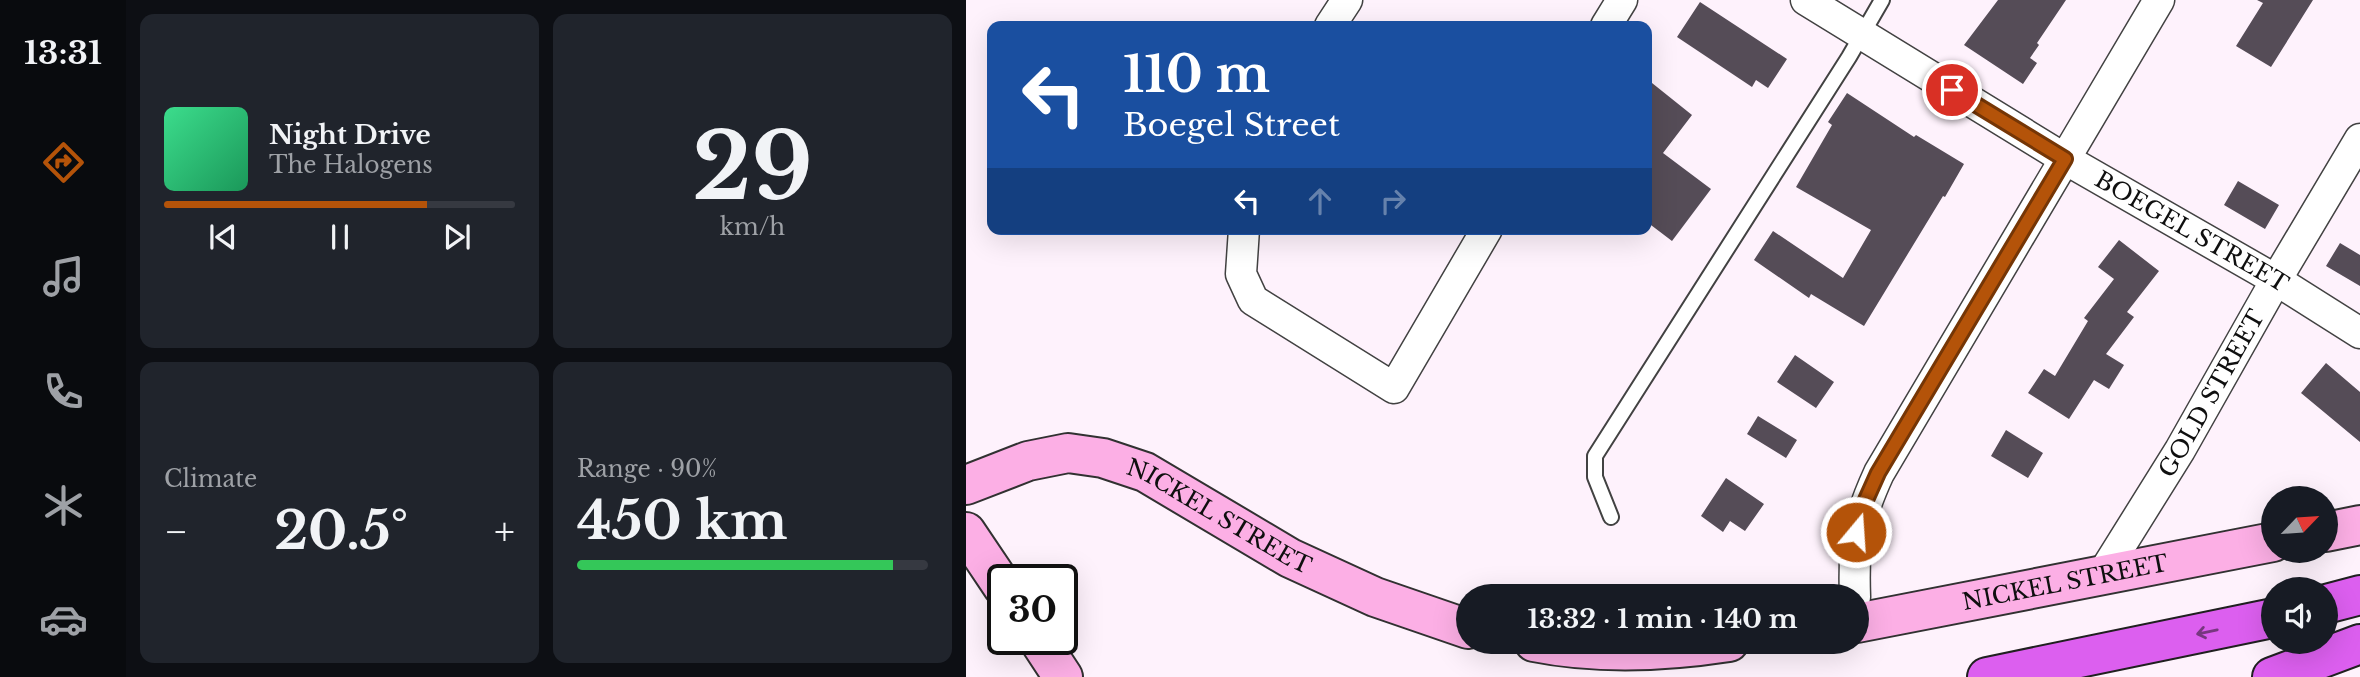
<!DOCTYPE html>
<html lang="en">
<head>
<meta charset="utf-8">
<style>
  :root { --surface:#171b24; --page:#20242c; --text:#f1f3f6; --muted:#9ea1a6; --line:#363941; --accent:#b45309 }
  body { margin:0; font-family:"Libre Baskerville",serif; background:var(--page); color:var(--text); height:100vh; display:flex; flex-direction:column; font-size:26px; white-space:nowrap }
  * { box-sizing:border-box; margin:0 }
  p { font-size:23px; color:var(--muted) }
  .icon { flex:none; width:38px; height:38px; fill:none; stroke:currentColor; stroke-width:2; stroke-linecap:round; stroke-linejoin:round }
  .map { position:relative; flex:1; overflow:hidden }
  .drawer { display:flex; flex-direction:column; gap:14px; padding:14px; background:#0d0f14; width:840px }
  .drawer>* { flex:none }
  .guide { position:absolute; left:21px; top:21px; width:665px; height:214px; border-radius:14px; box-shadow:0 7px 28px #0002; background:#1a4fa0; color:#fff; overflow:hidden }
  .needle { width:46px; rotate:65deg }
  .controls { position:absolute; left:1295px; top:486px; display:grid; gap:14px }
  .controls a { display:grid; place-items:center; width:77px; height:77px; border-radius:50%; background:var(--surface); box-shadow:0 7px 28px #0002; font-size:35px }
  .speed { position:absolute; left:21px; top:564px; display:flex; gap:14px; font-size:35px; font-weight:700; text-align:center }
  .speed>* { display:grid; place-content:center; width:91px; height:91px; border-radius:50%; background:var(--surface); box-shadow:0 7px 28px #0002; line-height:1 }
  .speed .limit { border:4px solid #111; border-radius:10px; background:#fff; color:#111 }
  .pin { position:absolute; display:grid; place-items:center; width:60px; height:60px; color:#fff; margin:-30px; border:4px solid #fff; border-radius:50%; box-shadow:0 2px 7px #0007 }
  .me { position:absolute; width:77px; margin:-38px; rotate:18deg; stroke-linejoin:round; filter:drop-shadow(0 0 5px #0008) }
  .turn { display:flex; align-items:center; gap:24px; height:147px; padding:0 21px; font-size:32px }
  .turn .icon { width:91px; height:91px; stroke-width:2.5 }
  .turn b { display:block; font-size:49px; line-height:60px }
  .lanes { display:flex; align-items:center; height:66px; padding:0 21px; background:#0003; justify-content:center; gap:35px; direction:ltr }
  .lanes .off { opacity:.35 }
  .big { font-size:52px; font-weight:700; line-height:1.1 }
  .drawer .card { flex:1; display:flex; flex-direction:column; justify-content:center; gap:10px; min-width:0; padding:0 24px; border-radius:14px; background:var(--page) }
  .drawer .dial { align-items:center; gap:0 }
  .dial b { font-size:91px; line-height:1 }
  .song { display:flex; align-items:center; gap:21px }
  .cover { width:84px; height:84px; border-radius:10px; background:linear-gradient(135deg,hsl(150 70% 55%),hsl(150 70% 35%)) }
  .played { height:7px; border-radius:4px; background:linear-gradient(90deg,var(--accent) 75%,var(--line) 75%) }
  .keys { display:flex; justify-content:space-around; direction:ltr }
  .heat { display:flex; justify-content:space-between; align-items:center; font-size:38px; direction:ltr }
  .charge { height:10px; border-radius:5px; background:linear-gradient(90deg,#34c759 90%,var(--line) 0) }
  .drawer .tiles { flex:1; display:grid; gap:14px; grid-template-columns:repeat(2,1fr) }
  .trip { position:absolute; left:490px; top:584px; width:413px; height:70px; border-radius:35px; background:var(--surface); box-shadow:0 7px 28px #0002; font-weight:700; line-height:70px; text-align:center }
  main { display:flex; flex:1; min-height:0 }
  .menu { display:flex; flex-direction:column; width:126px; justify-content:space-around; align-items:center; background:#090b0e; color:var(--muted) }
  .menu .icon { width:49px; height:49px }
  .menu .selected { color:var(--accent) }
  .menu b { font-size:32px; color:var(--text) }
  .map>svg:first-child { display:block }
  .building { fill:#554c57 }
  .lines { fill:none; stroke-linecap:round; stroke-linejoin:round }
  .lane-casing { stroke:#424242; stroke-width:18 }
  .street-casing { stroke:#424242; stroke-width:33 }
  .secondary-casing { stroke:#313131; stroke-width:42 }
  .highway-casing { stroke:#202020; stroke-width:42 }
  .lane { stroke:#fff; stroke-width:14 }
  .street { stroke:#fff; stroke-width:30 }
  .secondary { stroke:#fcafe5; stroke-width:38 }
  .highway { stroke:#dc5fef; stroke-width:38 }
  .oneway { stroke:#76377f }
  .route-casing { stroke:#753606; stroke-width:18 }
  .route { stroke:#b45309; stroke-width:12 }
  .labels { text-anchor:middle; stroke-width:7; stroke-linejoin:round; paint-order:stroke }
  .street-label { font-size:23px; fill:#0f0f0f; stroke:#fff }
</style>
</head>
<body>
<main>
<nav class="menu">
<b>13:31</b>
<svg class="icon selected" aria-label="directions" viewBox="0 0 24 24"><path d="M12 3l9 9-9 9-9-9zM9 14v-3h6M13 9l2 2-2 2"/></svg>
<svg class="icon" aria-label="music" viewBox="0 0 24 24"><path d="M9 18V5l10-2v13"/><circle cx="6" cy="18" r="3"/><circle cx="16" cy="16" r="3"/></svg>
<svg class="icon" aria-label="phone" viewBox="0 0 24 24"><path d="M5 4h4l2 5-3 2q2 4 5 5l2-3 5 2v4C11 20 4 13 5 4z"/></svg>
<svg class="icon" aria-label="climate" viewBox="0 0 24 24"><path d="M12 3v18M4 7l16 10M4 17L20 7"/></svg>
<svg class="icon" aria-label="car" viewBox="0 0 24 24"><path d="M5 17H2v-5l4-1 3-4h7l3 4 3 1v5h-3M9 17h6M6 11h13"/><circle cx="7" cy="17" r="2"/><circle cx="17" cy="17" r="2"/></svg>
</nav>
<section class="drawer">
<div class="tiles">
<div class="card">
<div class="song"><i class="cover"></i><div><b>Night Drive</b><p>The Halogens</p></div></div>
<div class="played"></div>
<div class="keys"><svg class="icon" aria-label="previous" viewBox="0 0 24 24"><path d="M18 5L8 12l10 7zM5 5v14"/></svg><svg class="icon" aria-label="pause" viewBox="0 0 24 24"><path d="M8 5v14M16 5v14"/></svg><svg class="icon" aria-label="next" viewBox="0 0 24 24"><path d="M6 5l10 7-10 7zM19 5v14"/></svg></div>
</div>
<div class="card dial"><b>29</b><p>km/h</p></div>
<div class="card"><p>Climate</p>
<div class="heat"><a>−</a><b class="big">20.5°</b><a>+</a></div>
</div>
<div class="card"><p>Range · 90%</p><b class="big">450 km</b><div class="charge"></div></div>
</div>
</section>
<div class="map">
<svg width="1394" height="677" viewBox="0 0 1394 677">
  <rect width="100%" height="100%" fill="#fef2fc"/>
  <path class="building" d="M1032,0h68l-29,43 2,2 -9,13 7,5 -14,21 -59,-39z
    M1291,0h56l-42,67 -35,-21 27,-43z
    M734,2l87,57 -19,29 -12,-8 -4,7 -75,-50z
    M681,79l45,36 -29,38 48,36 -39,52 -25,-19z
    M881,93l67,44 2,-2 48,29 -19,33 -2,-1 -79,130 -53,-32 -2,4 -55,-38 19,-29 70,47 28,-48 -75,-43 36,-62 -4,-3z
    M1272,181l41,24 -14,24 -41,-24z
    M1153,240l40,31 -32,41 7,5 -28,37 18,11 -15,24 -15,-9 -25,39 -41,-26 16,-24 11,7 33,-55 -4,-3 30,-39 -16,-12z
    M1374,243l20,12v31l-34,-20z
    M829,355l39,27 -18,26 -39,-26z
    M1360,363l34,29v50l-59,-49z
    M792,416l39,24 -11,18 -39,-24z
    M1040,430l37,23 -15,25 -37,-22z
    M760,478l38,26 -19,27 -15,-10 -7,11 -22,-16z"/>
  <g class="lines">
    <defs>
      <path id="lane" d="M645,517l-16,-40v-21l254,-399 33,-57"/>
      <g id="street">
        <path id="s1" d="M840,0l259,159 211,121 84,53"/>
        <path d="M364,26l17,-26"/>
        <path d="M640,26l16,-26"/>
        <path d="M278,229l-3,45 12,26 141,88 93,-159"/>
        <path id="s2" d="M1136,575l78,-125 96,-170 84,-141"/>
        <path d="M889,597c-2,-53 2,-76 24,-124l280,-473"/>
      </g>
      <g id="secondary">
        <path id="s3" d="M0,485l62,-24 40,-8 35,5 42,14 145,86 85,39 93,32"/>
        <path d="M0,532l37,55"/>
        <path d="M1360,532l34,-7"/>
        <path id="s4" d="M891,623l416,-81"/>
        <path d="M72,639l25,38"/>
        <path d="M568,642c65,13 130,10 195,0"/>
      </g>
      <path id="highway" d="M1360,604l34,-9
        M1021,677l286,-59
        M1306,677l88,-33"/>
    </defs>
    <use href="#lane" class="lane-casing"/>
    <use href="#street" class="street-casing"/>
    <use href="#secondary" class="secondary-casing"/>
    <use href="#highway" class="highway-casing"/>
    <use href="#lane" class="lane"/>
    <use href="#street" class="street"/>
    <use href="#secondary" class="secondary"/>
    <use href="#highway" class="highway"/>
  </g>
  <defs><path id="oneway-shaft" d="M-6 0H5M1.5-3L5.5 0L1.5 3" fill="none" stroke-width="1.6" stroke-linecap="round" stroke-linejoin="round" transform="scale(1.75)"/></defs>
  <use class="oneway" href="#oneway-shaft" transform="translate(1241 632) rotate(168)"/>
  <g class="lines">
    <defs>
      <path id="route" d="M890,532l9,-30 13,-29 187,-314 -113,-69"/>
    </defs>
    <use href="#route" class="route-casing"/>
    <use href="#route" class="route"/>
  </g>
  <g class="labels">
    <g class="street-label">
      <text dy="8" stroke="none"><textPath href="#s1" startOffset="450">BOEGEL STREET</textPath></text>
      <text dy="8" stroke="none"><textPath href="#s2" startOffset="212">GOLD STREET</textPath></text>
      <text dy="8" stroke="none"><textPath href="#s3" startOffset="273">NICKEL STREET</textPath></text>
      <text dy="8" stroke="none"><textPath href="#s4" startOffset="212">NICKEL STREET</textPath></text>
    </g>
  </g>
</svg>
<div class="controls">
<a><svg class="needle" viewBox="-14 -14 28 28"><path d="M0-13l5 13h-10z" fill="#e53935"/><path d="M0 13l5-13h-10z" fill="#9ea1a6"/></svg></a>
<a><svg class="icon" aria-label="sound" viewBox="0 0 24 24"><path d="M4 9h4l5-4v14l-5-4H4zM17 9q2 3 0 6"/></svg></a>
</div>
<div class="speed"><div class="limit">30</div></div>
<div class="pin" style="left:986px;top:90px;background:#d93025"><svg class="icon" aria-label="arrive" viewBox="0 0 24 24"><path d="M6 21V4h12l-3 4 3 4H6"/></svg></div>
<svg class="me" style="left:890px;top:532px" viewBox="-20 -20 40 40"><circle r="17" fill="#b45309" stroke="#fff" stroke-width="3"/><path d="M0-11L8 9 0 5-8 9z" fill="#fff"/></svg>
<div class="trip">13:32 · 1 min · 140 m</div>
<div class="guide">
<div class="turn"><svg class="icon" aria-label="left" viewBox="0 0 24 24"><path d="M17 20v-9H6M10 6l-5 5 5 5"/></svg><div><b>110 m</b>Boegel Street</div></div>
<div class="lanes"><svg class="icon" aria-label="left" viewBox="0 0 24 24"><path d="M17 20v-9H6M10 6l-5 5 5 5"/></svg><svg class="icon off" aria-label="ahead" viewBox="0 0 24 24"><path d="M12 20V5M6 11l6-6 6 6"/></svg><svg class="icon off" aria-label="right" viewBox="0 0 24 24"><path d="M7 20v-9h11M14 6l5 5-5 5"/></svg></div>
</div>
</div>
</main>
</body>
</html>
